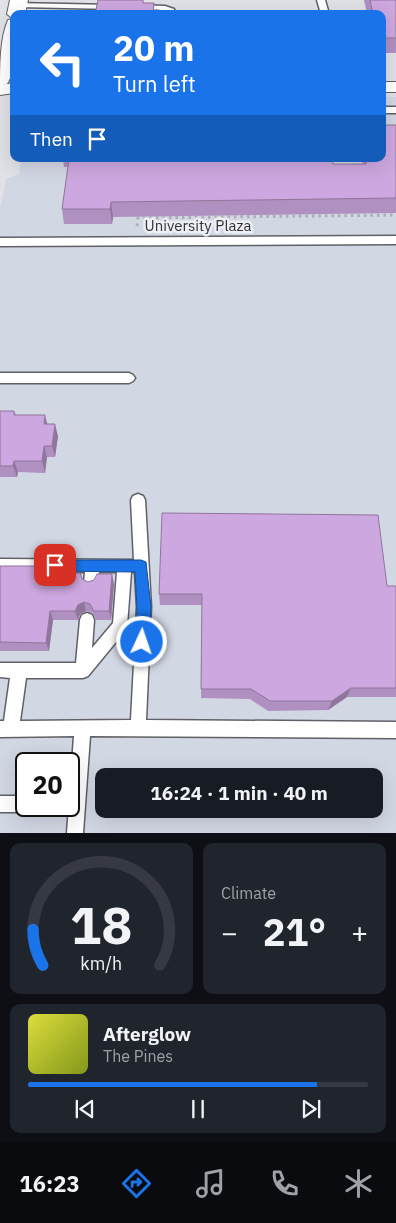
<!DOCTYPE html>
<html lang="en">
<head>
<meta charset="utf-8">
<style>
  :root { --surface:#171b24; --page:#20242c; --text:#f1f3f6; --muted:#9ea1a6; --line:#363941; --accent:#1a73e8 }
  body { margin:0; font-family:"IBM Plex Sans",sans-serif; background:var(--page); color:var(--text); height:100vh; display:flex; flex-direction:column; font-size:19px; white-space:nowrap }
  * { box-sizing:border-box; margin:0 }
  p { font-size:16px; color:var(--muted) }
  .icon { flex:none; width:28px; height:28px; fill:none; stroke:currentColor; stroke-width:2; stroke-linecap:round; stroke-linejoin:round }
  .map { position:relative; height:833px; overflow:hidden }
  .panel { display:flex; flex-direction:column; gap:10px; padding:10px; background:#0d0f14; flex:1 }
  .panel>* { flex:none }
  .guide { position:absolute; left:10px; top:10px; width:376px; height:152px; border-radius:10px; box-shadow:0 5px 20px #0002; background:#1a73e8; color:#fff; overflow:hidden }
  .speed { position:absolute; left:15px; top:752px; display:flex; gap:10px; font-size:25px; font-weight:700; text-align:center }
  .speed>* { display:grid; place-content:center; width:65px; height:65px; border-radius:50%; background:var(--surface); box-shadow:0 5px 20px #0002; line-height:1 }
  .speed .limit { border:2px solid #111; border-radius:8px; background:#fff; color:#111 }
  .pin { position:absolute; display:grid; place-items:center; width:42px; height:42px; color:#fff; margin:-21px; border-radius:10px; box-shadow:0 2px 8px #0006 }
  .me { position:absolute; width:55px; margin:-28px; rotate:3deg; stroke-linejoin:round; filter:drop-shadow(0 0 4px #0008) }
  .turn { display:flex; align-items:center; gap:18px; height:105px; padding:0 20px; font-size:22px }
  .turn .icon { width:65px; height:65px; stroke-width:2.5 }
  .turn b { display:block; font-size:35px; line-height:42px }
  .then { display:flex; align-items:center; height:48px; padding:0 20px; background:#0003; gap:10px; font-size:19px }
  .big { font-size:38px; font-weight:700; line-height:1.1 }
  .panel .widget { flex:1; display:flex; flex-direction:column; justify-content:center; gap:8px; min-width:0; padding:0 18px; border-radius:10px; background:var(--page) }
  .panel .dial { align-items:center; gap:0 }
  .dial svg { height:130px; overflow:visible; fill:none; stroke:var(--line); stroke-width:7; stroke-linecap:round; text-anchor:middle }
  .dial text { fill:var(--text); stroke:none }
  .song { display:flex; align-items:center; gap:15px }
  .cover { width:60px; height:60px; border-radius:8px; background:linear-gradient(135deg,hsl(60 70% 55%),hsl(70 70% 35%)) }
  .played { height:5px; border-radius:2px; background:linear-gradient(90deg,var(--accent) 85%,var(--line) 85%) }
  .keys { display:flex; justify-content:space-around; direction:ltr }
  .heat { display:flex; justify-content:space-between; align-items:center; font-size:28px; direction:ltr }
  .panel .tiles { flex:1; display:grid; gap:10px; grid-template-columns:1fr 1fr }
  .widget:last-child { grid-column:span 2 }
  .trip { position:absolute; left:95px; top:768px; width:288px; height:50px; border-radius:10px; background:var(--surface); box-shadow:0 5px 20px #0002; font-weight:700; line-height:50px; text-align:center }
  .tabs { display:flex; height:80px; justify-content:space-around; align-items:center; background:#090b0e; color:var(--muted) }
  .tabs .icon { width:35px; height:35px }
  .tabs .on { color:var(--accent) }
  .tabs b { font-size:22px; color:var(--text) }
  .map>svg:first-child { display:block }
  .built { fill:#d2d7e4; fill-rule:evenodd }
  .lines { fill:none; stroke-linecap:round; stroke-linejoin:round }
  .lane-casing { stroke:#5f6166; stroke-width:3 }
  .street-casing { stroke:#5f6166; stroke-width:2 }
  .secondary-casing { stroke:#5f6166; stroke-width:2 }
  .path { stroke:#abadb2; stroke-width:3; stroke-dasharray:2.5 4; stroke-linecap:butt }
  .lane { fill:#fff; fill-rule:evenodd }
  .street { fill:#fff; fill-rule:evenodd }
  .secondary { fill:#fff; fill-rule:evenodd }
  .wall { fill:#b090c0 }
  .shaded-wall { fill:#90759c }
  .building { fill:#cda7df; stroke:#90759c }
  .route { fill:#1a73e8; stroke:#114b97 }
  .labels { text-anchor:middle; stroke-width:5; stroke-linejoin:round; paint-order:stroke }
  .street-label { font-size:15px; fill:#313234; stroke:#edeff5 }
</style>
</head>
<body>
<div class="map">
<svg width="396" height="833" viewBox="0 0 396 833">
  <rect width="100%" height="100%" fill="#e0e2e8"/>
  <path class="built" d="M383,97h13v736h-396v-623l6,-31 13,-5 2,-15h361zM26,764h43v42h-43zM104,776h270v33h-270z"/>
  <g class="lines">
    <defs>
      <path id="lane" d="M317,0h8l4,14h-8z
        M15,3l98,2 4,2 -4,2 -95,-2 -4,-2z
        M135,5l30,1 9,3 2,5c-6,0 -7,-1 -12,-3 -10,-4 -22,2 -30,-4z
        M382,107h14v6h-14z
        M396,236v8l-396,2v-8z
        M0,373h129l4,2 2,3 -2,3 -4,2h-129z
        M138,494l5,2 2,4 6,107 -5,113 250,2v16l-306,-2 -7,97h-16l7,-97 -74,1v-16h4l6,-43 -10,-1v-14h76l4,-43 2,-5 5,-2 5,2 2,5 -2,28 21,-25 4,-51h-18l-3,16 -5,2 -5,-2 -2,-5 1,-11 -85,-1v-12l134,1 -3,-60 2,-4zM131,572h4l2,35 -6,113 -111,1 6,-43h57l5,-2 37,-45 2,-5z
        M0,796h26v10h7l-1,4 -6,2h-26z"/>
      <path id="street" d="M382,82h14v10h-14z
        M14,83v10l-14,2v-10z"/>
      <path id="secondary" d="M10,0h18l-3,14h-11c0,21 5,52 -7,70l-7,2c0,-20 0,-48 8,-66l5,-1 -6,-5z"/>
    </defs>
    <use href="#lane" class="lane-casing"/>
    <use href="#street" class="street-casing"/>
    <use href="#secondary" class="secondary-casing"/>
    <path class="path" d="M137,226l1,-8 258,-3"/>
    <use href="#lane" class="lane"/>
    <use href="#street" class="street"/>
    <use href="#secondary" class="secondary"/>
  </g>
  <path class="wall" d="M364,0h32v53h-14v-39h-15z
    M396,125v88l-283,4 -1,7h-48l-2,-15 6,-42h-4l-1,-8h269l1,5h29v-5h20z
    M0,411h14l2,4 32,9 10,12 -3,21h-8l-2,16 -27,-1 -1,5h-17z
    M0,566h61l2,7 19,6 6,3 26,2 -3,36h-15l-3,-7 -7,-2 -6,3 -2,6h-25l-4,31h-49z
    M387,586h9v111h-49l-19,13 -60,1 -18,-12 -49,-1 1,-93h-42l-1,-11z"/>
  <path class="shaded-wall" d="M111,202l2,15 -1,7 -2,-15z
    M45,415l3,12 -4,-3z
    M55,424l3,12 -3,21 -3,-11z
    M44,446l3,11 -2,16 -3,-12z
    M14,461l4,11 -1,5 -4,-11z
    M112,574l2,10 -3,36 -2,-9z
    M84,602l2,9 -6,3 -2,6 -3,-9 3,-6z
    M50,611l3,9 -4,31 -3,-8z
    M351,688l-4,9 -19,13 4,-9z"/>
  <path class="building" d="M98,0h45v3h11l-1,11h-58z
    M370,0h26v38h-14v-24h-9z
    M382,125h14v73l-285,4 -1,7h-48l7,-50h263l1,5h33v-5h16z
    M0,411h14v4h31l-1,9h11l-3,22h-8l-2,15h-28l-1,5h-13z
    M162,513l216,2 9,71h9v102h-45l-19,13h-62l-19,-12h-50l1,-95h-43z
    M0,566h61l-1,7h20l2,6 6,3 6,-2 3,-6h15l-3,37h-15l-4,-7 -6,-2 -6,3 -3,6h-25l-4,32 -46,-1z"/>
  <path class="route" d="M55,560h86l5,2 5,45 -2,35 -2,4 -5,2 -4,-2 -2,-4 1,-35 -2,-35 -80,-1 -4,-1 -2,-5 2,-4z"/>
  <g class="labels">
    <g class="street-label">
      <text x="198" y="231">University Plaza</text>
    </g>
  </g>
</svg>
<div class="speed"><div class="limit">20</div></div>
<div class="pin" style="left:55px;top:565px;background:#d93025"><svg class="icon" aria-label="arrive" viewBox="0 0 24 24"><path d="M6 21V4h12l-3 4 3 4H6"/></svg></div>
<svg class="me" style="left:142px;top:642px" viewBox="-20 -20 40 40"><circle r="17" fill="#1a73e8" stroke="#fff" stroke-width="3"/><path d="M0-11L8 9 0 5-8 9z" fill="#fff"/></svg>
<div class="trip">16:24 · 1 min · 40 m</div>
<div class="guide">
<div class="turn"><svg class="icon" aria-label="left" viewBox="0 0 24 24"><path d="M17 20v-9H6M10 6l-5 5 5 5"/></svg><div><b>20 m</b>Turn left</div></div>
<div class="then">Then<svg class="icon" aria-label="arrive" viewBox="0 0 24 24"><path d="M6 21V4h12l-3 4 3 4H6"/></svg></div>
</div>
</div>
<section class="panel">
<div class="tiles">
<div class="widget dial"><svg viewBox="0 0 100 80">
<path d="M14 69A42 42 0 1 1 86 69"/>
<path d="M14 69A42 42 0 0 1 8 47" stroke="#1a73e8"/>
<text x="50" y="56" font-size="32" font-weight="700">18</text>
<text x="50" y="72" font-size="11">km/h</text>
</svg></div>
<div class="widget"><p>Climate</p>
<div class="heat"><a>−</a><b class="big">21°</b><a>+</a></div>
</div>
<div class="widget">
<div class="song"><i class="cover"></i><div><b>Afterglow</b><p>The Pines</p></div></div>
<div class="played"></div>
<div class="keys"><svg class="icon" aria-label="previous" viewBox="0 0 24 24"><path d="M18 5L8 12l10 7zM5 5v14"/></svg><svg class="icon" aria-label="pause" viewBox="0 0 24 24"><path d="M8 5v14M16 5v14"/></svg><svg class="icon" aria-label="next" viewBox="0 0 24 24"><path d="M6 5l10 7-10 7zM19 5v14"/></svg></div>
</div>
</div>
</section>
<nav class="tabs">
<b>16:23</b>
<svg class="icon on" aria-label="directions" viewBox="0 0 24 24"><path d="M12 3l9 9-9 9-9-9zM9 14v-3h6M13 9l2 2-2 2"/></svg>
<svg class="icon" aria-label="music" viewBox="0 0 24 24"><path d="M9 18V5l10-2v13"/><circle cx="6" cy="18" r="3"/><circle cx="16" cy="16" r="3"/></svg>
<svg class="icon" aria-label="phone" viewBox="0 0 24 24"><path d="M5 4h4l2 5-3 2q2 4 5 5l2-3 5 2v4C11 20 4 13 5 4z"/></svg>
<svg class="icon" aria-label="climate" viewBox="0 0 24 24"><path d="M12 3v18M4 7l16 10M4 17L20 7"/></svg>
</nav>
</body>
</html>
